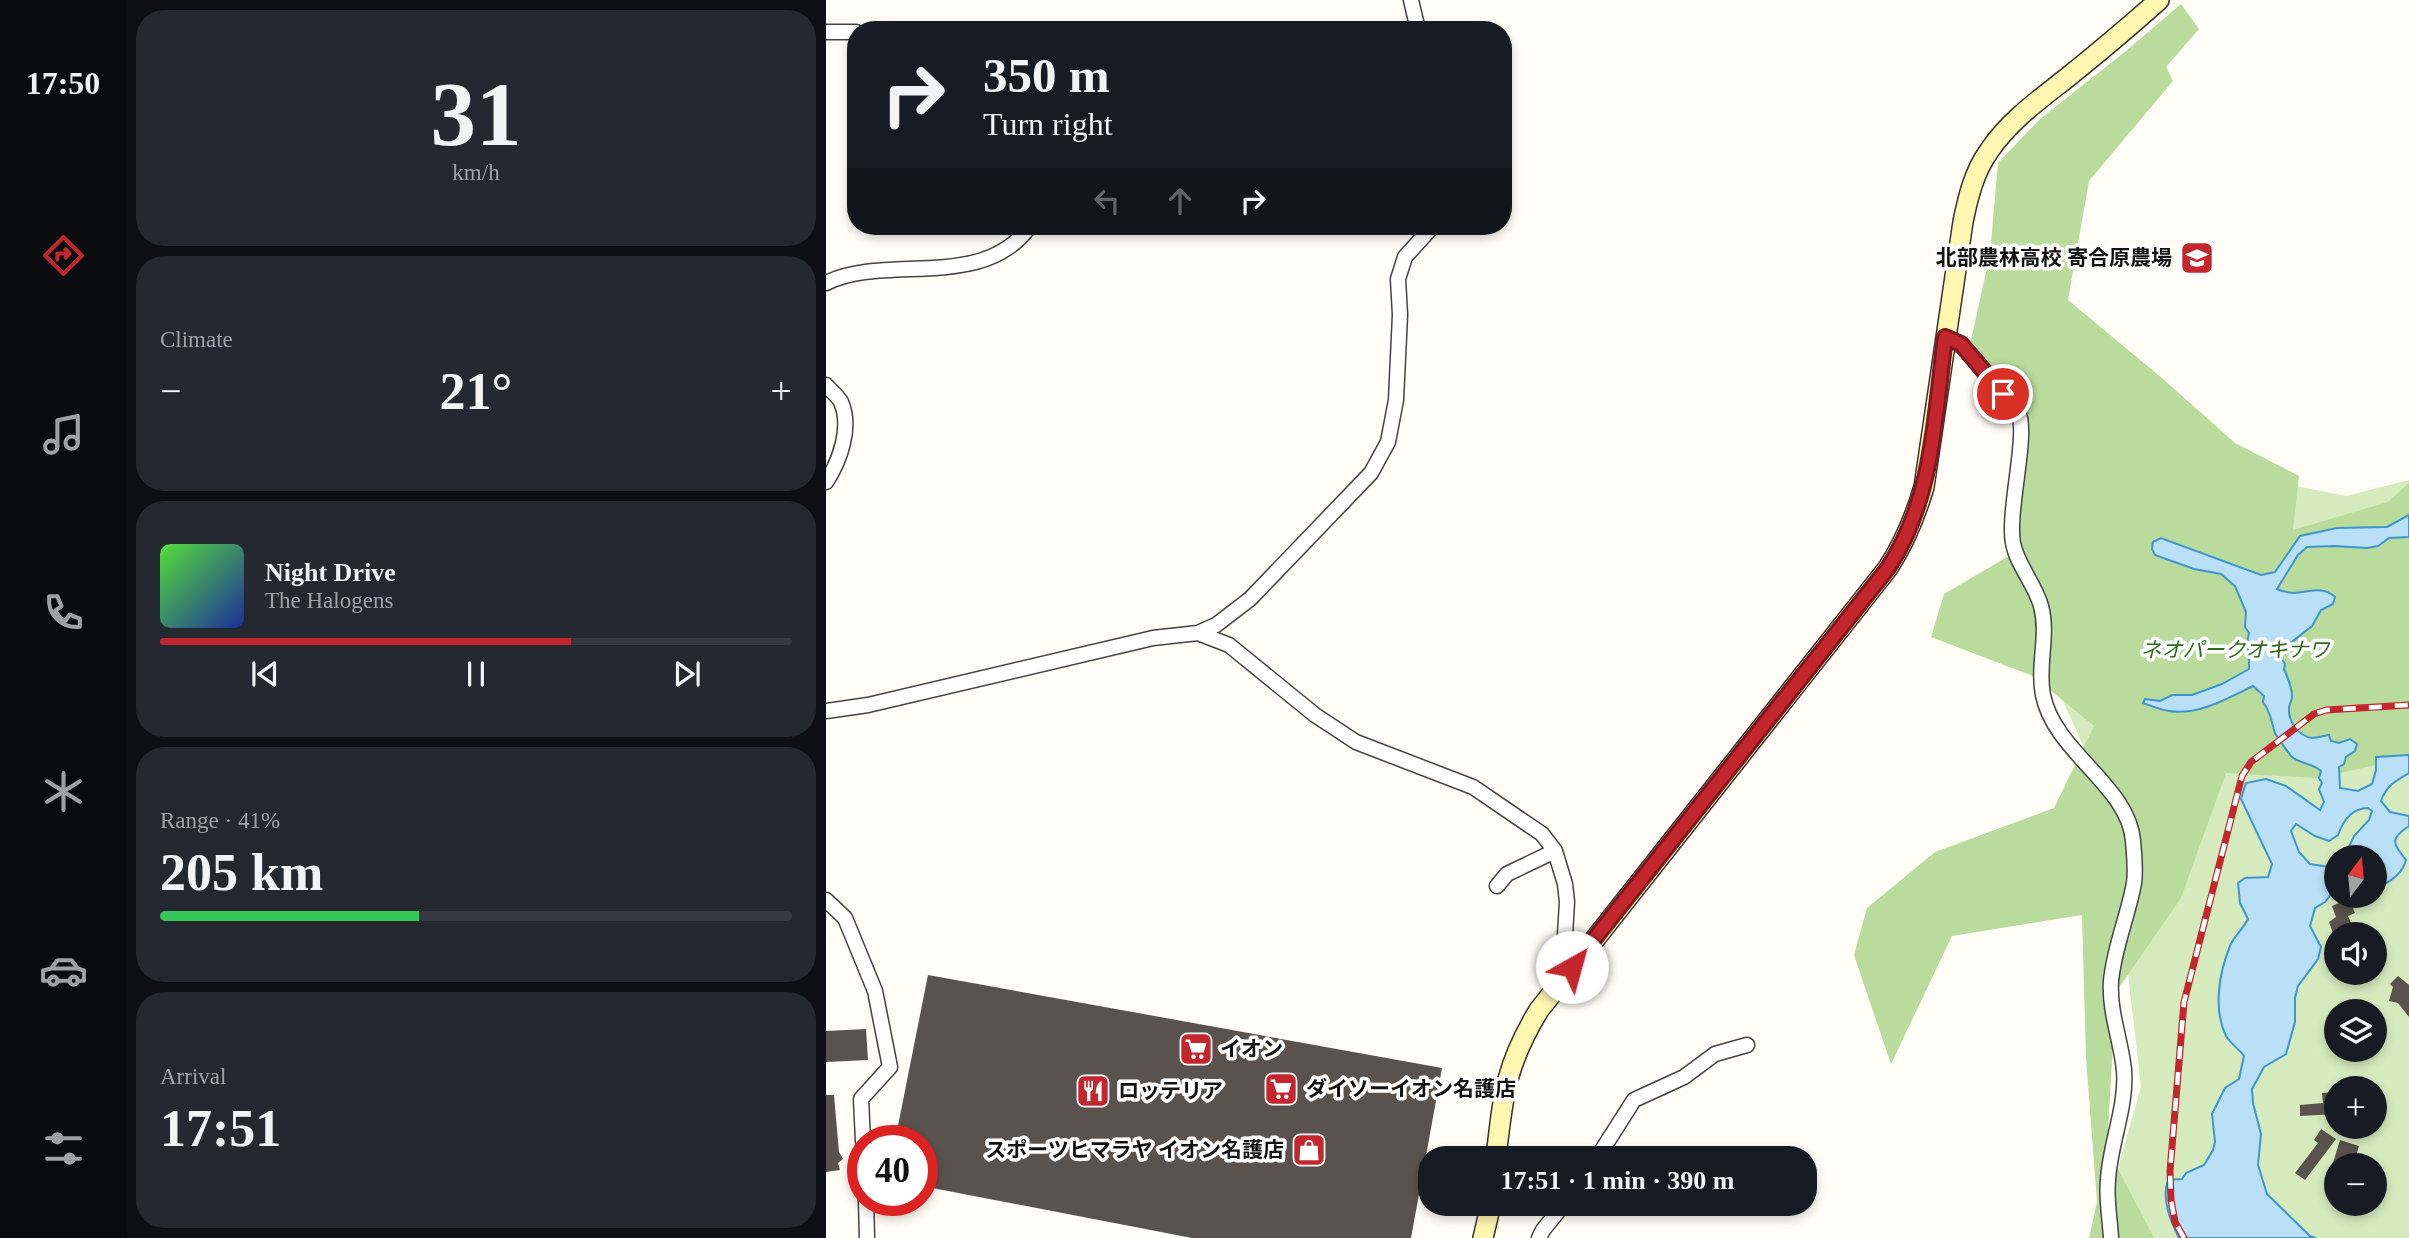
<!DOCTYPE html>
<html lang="en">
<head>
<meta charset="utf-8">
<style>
  :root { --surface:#171b24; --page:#242831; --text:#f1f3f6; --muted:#9ea1a6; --line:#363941; --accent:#c4262e }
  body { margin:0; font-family:"Times New Roman","Noto Sans JP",serif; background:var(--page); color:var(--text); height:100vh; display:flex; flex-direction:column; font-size:26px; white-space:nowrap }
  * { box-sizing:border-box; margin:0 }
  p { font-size:23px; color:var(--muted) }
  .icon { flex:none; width:38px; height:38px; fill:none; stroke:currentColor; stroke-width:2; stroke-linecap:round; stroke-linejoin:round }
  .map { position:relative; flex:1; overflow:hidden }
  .panel { display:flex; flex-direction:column; gap:10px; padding:10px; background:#0d0f14; width:700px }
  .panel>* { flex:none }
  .top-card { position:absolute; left:21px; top:21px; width:665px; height:214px; border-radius:28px; box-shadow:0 4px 10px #0003; background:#171b24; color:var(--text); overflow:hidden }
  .needle { width:46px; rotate:16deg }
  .tools { position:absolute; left:1498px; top:845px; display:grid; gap:14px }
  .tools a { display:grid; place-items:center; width:63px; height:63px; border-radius:50%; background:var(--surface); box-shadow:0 4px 10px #0003; font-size:35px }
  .speed { position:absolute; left:21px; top:1125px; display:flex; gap:14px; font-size:35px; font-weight:700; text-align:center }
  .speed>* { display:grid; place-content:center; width:91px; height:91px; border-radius:50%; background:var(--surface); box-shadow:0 4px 10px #0003; line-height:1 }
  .speed .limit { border:10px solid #d22; background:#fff; color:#111 }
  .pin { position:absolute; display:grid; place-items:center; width:60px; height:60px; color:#fff; margin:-30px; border:4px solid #fff; border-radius:50%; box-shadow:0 2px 7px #0007 }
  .me { position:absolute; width:77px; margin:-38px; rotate:38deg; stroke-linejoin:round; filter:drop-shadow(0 0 5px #0008) }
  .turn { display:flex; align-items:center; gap:24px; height:147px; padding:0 21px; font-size:32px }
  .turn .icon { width:91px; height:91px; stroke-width:2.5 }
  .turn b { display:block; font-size:49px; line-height:60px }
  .lanes { display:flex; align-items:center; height:66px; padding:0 21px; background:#0003; justify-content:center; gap:35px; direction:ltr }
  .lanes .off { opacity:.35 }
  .big { font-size:52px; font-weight:700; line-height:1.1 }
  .panel .tile { flex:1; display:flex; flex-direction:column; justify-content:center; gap:10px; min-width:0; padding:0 24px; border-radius:28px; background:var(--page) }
  .panel .dial { align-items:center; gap:0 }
  .dial b { font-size:91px; line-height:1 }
  .song { display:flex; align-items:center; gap:21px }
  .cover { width:84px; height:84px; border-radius:10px; background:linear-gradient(135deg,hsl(110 70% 55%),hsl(230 70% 35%)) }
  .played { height:7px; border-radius:4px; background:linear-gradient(90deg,var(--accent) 65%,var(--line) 65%) }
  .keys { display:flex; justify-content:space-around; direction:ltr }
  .heat { display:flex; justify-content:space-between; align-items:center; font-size:38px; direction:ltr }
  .charge { height:10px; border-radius:5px; background:linear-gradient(90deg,#34c759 41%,var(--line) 0) }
  .trip { position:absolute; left:592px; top:1146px; width:399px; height:70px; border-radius:28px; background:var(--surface); box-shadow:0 4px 10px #0003; font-weight:700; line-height:70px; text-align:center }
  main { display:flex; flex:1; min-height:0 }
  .menu { display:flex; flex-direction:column; width:126px; justify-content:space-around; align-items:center; background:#090b0e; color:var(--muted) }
  .menu .icon { width:49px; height:49px }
  .menu .active { color:var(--accent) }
  .menu b { font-size:32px; color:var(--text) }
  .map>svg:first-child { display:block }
  .green { fill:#d5ebbd; fill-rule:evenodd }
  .forest { fill:#b9dc9c }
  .water { fill:#b9e0f7; stroke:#3f96cf; stroke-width:2 }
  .building { fill:#5a524d }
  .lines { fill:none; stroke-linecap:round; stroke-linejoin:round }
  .street-casing { stroke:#444; stroke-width:17 }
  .secondary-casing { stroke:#333; stroke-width:22 }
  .street { stroke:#fff; stroke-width:14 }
  .secondary { stroke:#fff6b0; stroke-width:19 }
  .rail-casing { stroke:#c4262e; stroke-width:7 }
  .rail { stroke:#fff; stroke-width:4.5; stroke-dasharray:13; stroke-linecap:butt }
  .route-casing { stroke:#7f191e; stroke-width:18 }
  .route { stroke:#c4262e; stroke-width:12 }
  .labels { text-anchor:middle; stroke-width:7; stroke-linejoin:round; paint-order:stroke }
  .poi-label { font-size:21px; font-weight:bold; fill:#111; stroke:#fff; text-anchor:start }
  .park-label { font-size:21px; font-style:italic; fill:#2f6b1f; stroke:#fff }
</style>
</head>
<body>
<main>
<nav class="menu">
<b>17:50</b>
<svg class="icon active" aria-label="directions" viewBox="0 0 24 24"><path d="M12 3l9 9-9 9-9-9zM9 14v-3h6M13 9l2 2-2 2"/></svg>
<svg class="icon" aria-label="music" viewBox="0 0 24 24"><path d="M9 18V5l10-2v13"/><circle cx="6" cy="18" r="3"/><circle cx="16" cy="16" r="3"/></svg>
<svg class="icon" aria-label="phone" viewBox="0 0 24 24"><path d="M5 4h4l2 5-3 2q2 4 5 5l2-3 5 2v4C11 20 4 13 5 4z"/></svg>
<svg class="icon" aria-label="climate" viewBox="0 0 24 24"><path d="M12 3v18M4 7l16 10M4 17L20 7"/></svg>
<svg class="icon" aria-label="car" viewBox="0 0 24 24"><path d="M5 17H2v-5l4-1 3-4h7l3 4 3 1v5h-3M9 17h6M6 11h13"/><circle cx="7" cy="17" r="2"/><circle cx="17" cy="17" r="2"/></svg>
<svg class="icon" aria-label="filters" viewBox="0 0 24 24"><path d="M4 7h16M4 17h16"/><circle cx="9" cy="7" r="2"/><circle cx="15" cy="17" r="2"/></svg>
</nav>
<section class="panel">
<div class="tile dial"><b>31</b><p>km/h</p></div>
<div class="tile"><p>Climate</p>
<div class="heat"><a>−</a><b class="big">21°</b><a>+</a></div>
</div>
<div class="tile">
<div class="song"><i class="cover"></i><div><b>Night Drive</b><p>The Halogens</p></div></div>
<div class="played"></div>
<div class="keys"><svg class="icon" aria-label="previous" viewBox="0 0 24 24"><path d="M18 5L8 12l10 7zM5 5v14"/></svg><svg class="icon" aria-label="pause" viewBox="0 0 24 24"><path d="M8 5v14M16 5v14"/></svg><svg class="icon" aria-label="next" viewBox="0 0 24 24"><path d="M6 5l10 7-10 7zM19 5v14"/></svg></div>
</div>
<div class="tile"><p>Range · 41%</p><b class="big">205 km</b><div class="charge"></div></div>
<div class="tile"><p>Arrival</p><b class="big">17:51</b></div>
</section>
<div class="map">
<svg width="1583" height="1238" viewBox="0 0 1583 1238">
  <rect width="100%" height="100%" fill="#fffdf5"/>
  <path class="green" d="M1327,457l193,39 63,-16v758h-281l-7,-3 -2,-71 22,-77 -15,-131 -41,-206 -23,-51zM1510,858h39v38h-39zM1510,934h39v39h-39zM1510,1012h39v38h-39zM1510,1088h39v39h-39zM1510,1166h39v38h-39z"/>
  <path class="forest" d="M1355,4l18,25 -33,38 7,14 -84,100 -21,119 95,79 72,64 64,33 -6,54 95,-28 21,-19v275l-93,20 -90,-5 -45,125 -65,94 -9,156 47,90h-65l8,-36 -11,-144 -4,-143 -130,21 -61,128 -37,-109 13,-47 68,-56 119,-44 40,-82 -61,-50 -102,-39 13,-43 65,-38 19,-139 -58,-72 20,-91 8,-91 42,-44 86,-68z"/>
  <path class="water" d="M1583,515v22l-20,1 -11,8 -11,2 -33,-2 -27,1 -9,8 -21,34c22,11 41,-8 58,8l-2,7 -12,6 -9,16 -34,27 7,11 -1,5c4,9 8,18 8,28 0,2 -3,9 -3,11 -1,14 10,28 23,30 5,0 11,-2 17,-3l2,6 8,2 11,-4 7,5 -2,7 -9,6 -2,7 -5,3 1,21 18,3 14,-7 4,-14v-13l33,-2v18c-14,8 -23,13 -28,28l9,11 19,4v10c-20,13 -16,17 -3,34 -4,16 -18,22 -31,30v-32l-31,-1 10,-21 15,-16 3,-9 -4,-3c-17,0 -25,13 -30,27l-9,6 -14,-5 -19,-12 -5,7 8,21 11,12 19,3 7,-4v30h-4l-7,9 -10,6 -5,18 11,21 -3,12 -20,27 -3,12v24l-9,32 -22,13 -12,22 1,14 8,31 -3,31 9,29 43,42 6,2h-137c-8,-16 -18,-39 -11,-58l14,-1 4,-6 18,-8 9,-15 2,-8 -3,-28 13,-26 14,-9 5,-23c-5,-7 -14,-13 -18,-20 -13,-27 -7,-63 4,-90 4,-10 13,-17 18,-27l-8,-16 -2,-20 7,-5 23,-1 4,-13 -31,-65 5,-16 20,-4 20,7 34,24 4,-8 -5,-13 3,-6 -3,-5 2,-7c-8,-8 -22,-7 -30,-15 -3,-4 -14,-19 -16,-23 -4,-12 -4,-21 -12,-31l1,-6 -11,-10c-24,12 -56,30 -84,25 -8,-1 -18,-5 -26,-8l2,-4 15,2 12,-6h20l30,-11 27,-15c1,-13 -4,-24 0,-36l-4,-6 1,-15 -11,-26 -14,-12 -27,-5 -39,-14 -3,-6 1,-7 8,-4 100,37 14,-3 25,-36 37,-8 50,-1z"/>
  <path class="building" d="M1523,899l6,14 -7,3 4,9 -19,8 -4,-11 7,-5 -4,-11z
    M102,975l514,93 -31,170h-219l-270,-52v-45h-27z
    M1572,976l11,9v32l-11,-14 -9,-2 4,-14 -3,-3z
    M40,1029l2,31 -42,2v-31z
    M1510,1092v22l-36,2v-11l23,-2 -1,-10z
    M0,1095h8l5,57 4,7 -5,4 2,7 -14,2z
    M1495,1129l15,10 -31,41 -10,-7 23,-30 -4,-3z
    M1514,1140l19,6 -6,20h-21z"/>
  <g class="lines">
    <defs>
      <path id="street" d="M585,0l7,30
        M0,32h30
        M0,283c61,-30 157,9 204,-57
        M1119,337c22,9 31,24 46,42 8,11 20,21 27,33 11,20 -11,100 -5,131 4,22 22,41 28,63 8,30 -4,59 2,89 11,57 86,91 90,146 1,13 3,29 1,42 -6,33 -20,65 -23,98 -2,31 10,59 13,89 3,37 -14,73 -16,110 -2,19 2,39 3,58
        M0,385c4,5 12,11 15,17 11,25 -1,59 -15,80
        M372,633l31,12 86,70 41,27 117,45 69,47 13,17 10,33 2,18 -3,49 8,16
        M0,711l42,-6 285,-67 45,-5 18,-8 34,-26 121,-126 17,-31 8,-42 4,-85 -2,-36 7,-22 28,-31
        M671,886l10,-12 48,-23
        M0,900l19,18 30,73 15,76 -29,32 2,42
        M771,1158l37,-58 50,-23 31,-23 32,-9
        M40,1200l1,38
        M713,1238l4,-8 21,-26"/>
      <path id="secondary" d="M670,1158c7,-62 9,-92 43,-148l349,-442c17,-26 27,-51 36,-81l39,-265c5,-25 11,-50 26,-71 20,-30 51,-52 79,-74 31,-25 61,-50 91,-77
        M657,1238l8,-34"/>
    </defs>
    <use href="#street" class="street-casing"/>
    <use href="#secondary" class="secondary-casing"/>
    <use href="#street" class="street"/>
    <use href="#secondary" class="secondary"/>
    <defs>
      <path id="rail" d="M1358,1238l-9,-16 -4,-22 -1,-29 14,-169 58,-226 9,-14 63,-48 12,-4 83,-5"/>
    </defs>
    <use href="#rail" class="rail-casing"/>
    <use href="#rail" class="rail"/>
  </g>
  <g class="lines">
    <defs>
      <path id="route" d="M746,967l316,-399c45,-68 47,-152 57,-231l16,7 42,50"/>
    </defs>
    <use href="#route" class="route-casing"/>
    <use href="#route" class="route"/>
  </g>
  <defs>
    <symbol id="school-square" viewBox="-11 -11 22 22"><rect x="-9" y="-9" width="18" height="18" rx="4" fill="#c4262e" stroke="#fff"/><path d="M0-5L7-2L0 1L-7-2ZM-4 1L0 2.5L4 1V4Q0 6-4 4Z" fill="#fff"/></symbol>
    <symbol id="supermarket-square" viewBox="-11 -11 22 22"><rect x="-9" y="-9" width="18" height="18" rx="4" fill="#c4262e" stroke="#fff"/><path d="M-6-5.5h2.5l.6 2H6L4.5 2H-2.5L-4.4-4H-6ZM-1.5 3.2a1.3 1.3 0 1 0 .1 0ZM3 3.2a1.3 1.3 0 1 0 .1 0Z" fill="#fff"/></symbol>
    <symbol id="restaurant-square" viewBox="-11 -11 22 22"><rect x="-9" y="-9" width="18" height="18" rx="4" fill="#c4262e" stroke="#fff"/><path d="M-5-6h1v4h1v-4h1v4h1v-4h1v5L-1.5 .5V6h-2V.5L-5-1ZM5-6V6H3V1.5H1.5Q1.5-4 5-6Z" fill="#fff"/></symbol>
    <symbol id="shop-square" viewBox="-11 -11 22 22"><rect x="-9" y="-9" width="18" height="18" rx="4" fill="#c4262e" stroke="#fff"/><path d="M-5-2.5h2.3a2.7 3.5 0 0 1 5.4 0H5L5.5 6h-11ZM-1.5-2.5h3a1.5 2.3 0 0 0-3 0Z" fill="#fff"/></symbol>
  </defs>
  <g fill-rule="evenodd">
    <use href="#school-square" x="1352" y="239" width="38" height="38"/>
    <use href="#supermarket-square" x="351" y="1030" width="38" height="38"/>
    <use href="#supermarket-square" x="436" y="1070" width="38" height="38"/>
    <use href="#restaurant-square" x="248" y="1072" width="38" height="38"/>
    <use href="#shop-square" x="464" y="1131" width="38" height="38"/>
  </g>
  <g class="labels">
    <g class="poi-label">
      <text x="1346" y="265" text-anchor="end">北部農林高校 寄合原農場</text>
      <text x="394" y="1056">イオン</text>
      <text x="480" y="1096">ダイソーイオン名護店</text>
      <text x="292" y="1098">ロッテリア</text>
      <text x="458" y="1157" text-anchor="end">スポーツヒマラヤ イオン名護店</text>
    </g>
    <g class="park-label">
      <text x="1409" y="657">ネオパークオキナワ</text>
    </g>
  </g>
</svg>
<div class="tools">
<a><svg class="needle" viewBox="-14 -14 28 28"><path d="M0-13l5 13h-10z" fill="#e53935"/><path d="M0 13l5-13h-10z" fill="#9ea1a6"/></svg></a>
<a><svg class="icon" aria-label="sound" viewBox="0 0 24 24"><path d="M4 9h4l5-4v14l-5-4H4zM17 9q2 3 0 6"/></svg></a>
<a><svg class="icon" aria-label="layers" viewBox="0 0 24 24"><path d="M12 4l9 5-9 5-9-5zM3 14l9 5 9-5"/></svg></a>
<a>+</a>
<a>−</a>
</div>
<div class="speed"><div class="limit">40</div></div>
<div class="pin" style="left:1177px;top:394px;background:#d93025"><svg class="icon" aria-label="arrive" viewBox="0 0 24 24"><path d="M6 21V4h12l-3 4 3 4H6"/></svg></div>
<svg class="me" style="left:746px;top:967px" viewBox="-20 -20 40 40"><circle r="19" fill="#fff"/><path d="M0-13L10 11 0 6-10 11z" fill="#c4262e"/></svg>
<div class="trip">17:51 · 1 min · 390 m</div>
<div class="top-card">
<div class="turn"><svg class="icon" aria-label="right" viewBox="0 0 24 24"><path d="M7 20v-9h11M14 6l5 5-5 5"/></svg><div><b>350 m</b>Turn right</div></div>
<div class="lanes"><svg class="icon off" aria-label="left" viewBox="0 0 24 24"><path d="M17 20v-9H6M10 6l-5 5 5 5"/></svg><svg class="icon off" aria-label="ahead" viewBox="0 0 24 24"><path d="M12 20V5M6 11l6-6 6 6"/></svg><svg class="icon" aria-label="right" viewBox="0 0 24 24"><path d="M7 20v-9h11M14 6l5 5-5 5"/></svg></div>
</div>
</div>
</main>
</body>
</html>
